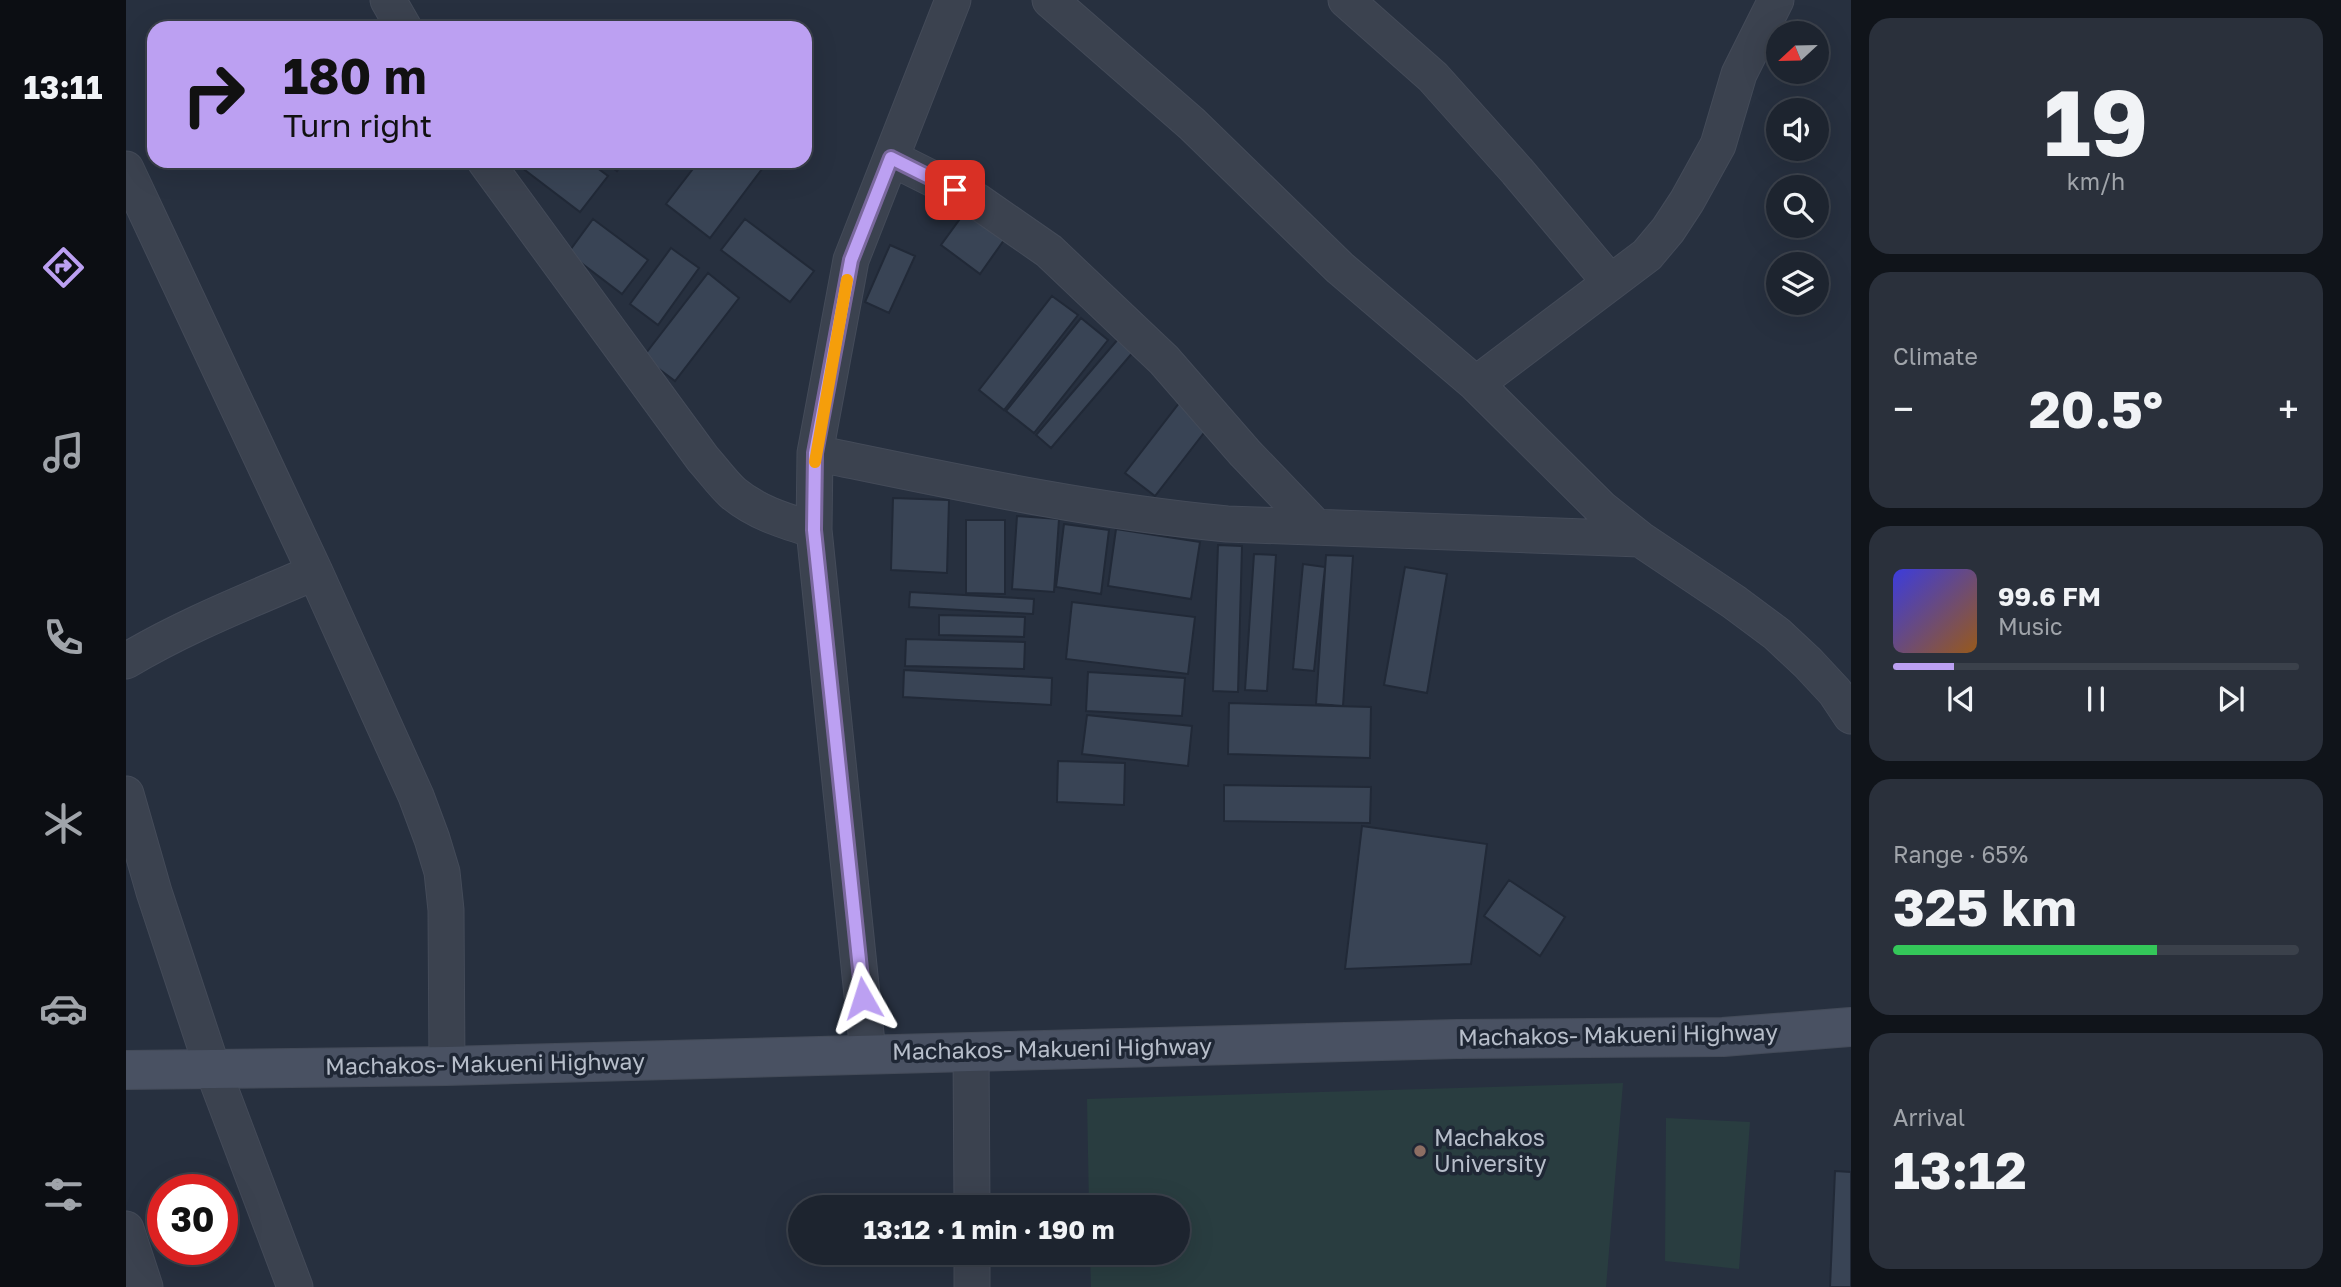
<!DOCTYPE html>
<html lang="en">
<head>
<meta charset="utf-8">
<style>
  :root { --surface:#1d242f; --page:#2a303b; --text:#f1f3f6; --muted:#a0a4aa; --line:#3b414b; --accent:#bca0f2 }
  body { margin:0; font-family:"Golos Text",sans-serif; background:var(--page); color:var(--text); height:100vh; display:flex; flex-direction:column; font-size:26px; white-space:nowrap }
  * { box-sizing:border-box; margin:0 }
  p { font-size:23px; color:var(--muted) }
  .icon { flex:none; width:38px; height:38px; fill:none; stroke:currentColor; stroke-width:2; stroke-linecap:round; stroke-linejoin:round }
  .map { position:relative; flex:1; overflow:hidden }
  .sheet { display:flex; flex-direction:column; gap:18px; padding:18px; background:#10141a; width:490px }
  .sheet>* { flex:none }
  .hud { position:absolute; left:21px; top:21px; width:665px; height:147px; border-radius:21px; box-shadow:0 7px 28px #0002,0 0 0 2px var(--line); background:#bca0f2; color:#111; overflow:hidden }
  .needle { width:46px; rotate:248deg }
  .fabs { position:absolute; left:1640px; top:21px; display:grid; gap:14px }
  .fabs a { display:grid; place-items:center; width:63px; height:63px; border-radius:50%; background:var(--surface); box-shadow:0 7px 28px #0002,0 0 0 2px var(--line); font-size:35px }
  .speed { position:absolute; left:21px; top:1174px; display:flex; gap:14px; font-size:35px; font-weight:700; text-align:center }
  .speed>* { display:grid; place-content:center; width:91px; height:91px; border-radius:50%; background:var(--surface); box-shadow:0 7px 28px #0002,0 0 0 2px var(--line); line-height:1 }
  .speed .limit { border:10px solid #d22; background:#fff; color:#111 }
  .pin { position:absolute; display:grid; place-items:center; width:60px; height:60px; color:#fff; margin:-30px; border-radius:14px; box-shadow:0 4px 10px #0006 }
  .me { position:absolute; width:77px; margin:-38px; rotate:354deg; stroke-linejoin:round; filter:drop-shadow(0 0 5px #0008) }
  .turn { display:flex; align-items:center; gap:24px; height:147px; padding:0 21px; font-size:32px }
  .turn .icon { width:91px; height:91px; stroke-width:2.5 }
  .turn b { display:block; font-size:49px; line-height:60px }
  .big { font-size:52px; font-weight:700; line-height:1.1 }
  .sheet .widget { flex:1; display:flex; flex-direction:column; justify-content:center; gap:10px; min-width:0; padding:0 24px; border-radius:21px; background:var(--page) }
  .sheet .dial { align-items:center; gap:0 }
  .dial b { font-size:91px; line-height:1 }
  .song { display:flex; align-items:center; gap:21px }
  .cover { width:84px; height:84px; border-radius:10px; background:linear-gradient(135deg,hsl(240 70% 55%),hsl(30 70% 35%)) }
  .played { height:7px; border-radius:4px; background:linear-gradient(90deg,var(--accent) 15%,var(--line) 15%) }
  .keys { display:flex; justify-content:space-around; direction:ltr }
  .heat { display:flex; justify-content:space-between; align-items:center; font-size:38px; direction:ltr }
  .charge { height:10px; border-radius:5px; background:linear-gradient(90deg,#34c759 65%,var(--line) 0) }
  .trip { position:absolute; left:662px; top:1195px; width:402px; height:70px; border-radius:35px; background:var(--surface); box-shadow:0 7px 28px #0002,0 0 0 2px var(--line); font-weight:700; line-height:70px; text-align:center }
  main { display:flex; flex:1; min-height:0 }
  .tabs { display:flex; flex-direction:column; width:126px; justify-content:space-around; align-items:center; background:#0c0e13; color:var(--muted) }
  .tabs .icon { width:49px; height:49px }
  .tabs .on { color:var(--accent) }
  .tabs b { font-size:32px; color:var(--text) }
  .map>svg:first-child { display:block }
  .green { fill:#293d40 }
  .building { fill:#394455; stroke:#212937; stroke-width:2 }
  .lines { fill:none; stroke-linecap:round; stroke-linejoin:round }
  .minor-casing { stroke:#444b59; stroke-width:37 }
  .secondary-casing { stroke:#444b59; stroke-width:40 }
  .minor { stroke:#3b424f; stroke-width:35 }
  .secondary { stroke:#495162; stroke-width:38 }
  .route-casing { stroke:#7a689d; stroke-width:18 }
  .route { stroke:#bca0f2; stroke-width:12 }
  .slow { stroke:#f59e0b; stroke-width:12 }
  .education-dot { fill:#8d6e63; stroke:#1f2735; stroke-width:2.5 }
  .labels { text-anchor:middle; stroke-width:7; stroke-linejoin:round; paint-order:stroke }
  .street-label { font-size:23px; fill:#b7beca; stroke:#1f2735 }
  .poi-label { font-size:23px; fill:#b7beca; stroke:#1f2735; text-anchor:start }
</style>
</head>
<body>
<main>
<nav class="tabs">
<b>13:11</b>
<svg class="icon on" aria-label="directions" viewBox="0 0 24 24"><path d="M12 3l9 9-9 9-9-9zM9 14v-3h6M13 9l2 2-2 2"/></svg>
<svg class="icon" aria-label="music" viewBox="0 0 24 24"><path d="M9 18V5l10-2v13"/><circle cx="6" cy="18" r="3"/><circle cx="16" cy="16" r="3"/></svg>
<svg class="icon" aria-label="phone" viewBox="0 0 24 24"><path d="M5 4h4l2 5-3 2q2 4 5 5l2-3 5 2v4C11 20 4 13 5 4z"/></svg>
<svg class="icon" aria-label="climate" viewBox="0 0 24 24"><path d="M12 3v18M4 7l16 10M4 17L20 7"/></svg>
<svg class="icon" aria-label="car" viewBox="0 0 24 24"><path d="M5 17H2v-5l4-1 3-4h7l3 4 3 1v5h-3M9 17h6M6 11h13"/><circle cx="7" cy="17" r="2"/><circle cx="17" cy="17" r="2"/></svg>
<svg class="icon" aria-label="filters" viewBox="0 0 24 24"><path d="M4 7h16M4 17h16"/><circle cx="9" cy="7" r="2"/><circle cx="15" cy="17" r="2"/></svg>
</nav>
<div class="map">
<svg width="1725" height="1287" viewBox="0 0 1725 1287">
  <rect width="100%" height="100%" fill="#27303f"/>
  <path class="green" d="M1497,1083l-17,204h-515l-1,-34h88v-45l-89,-1 -2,-108z
    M1540,1118l84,4 -11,147 -74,-8z"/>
  <path class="building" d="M387,161h75l20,15 -28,36z
    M477,161h21l-7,10z
    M573,161h69l-58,77 -44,-34z
    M839,212l39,28 -24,34 -39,-29z
    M467,219l55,41 -26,34 -54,-41z
    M619,219l69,52 -24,31 -69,-52z
    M764,245l25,11 -26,57 -24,-11z
    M545,248l28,20 -41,57 -28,-21z
    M582,273l31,25 -64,83 -32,-24z
    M926,296l26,19 -74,95 -25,-20z
    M955,318l27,22 -74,93 -28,-22z
    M993,338l15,13 -83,97 -15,-13z
    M1054,402l30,23 -55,71 -30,-23z
    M767,498l56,2 -2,73 -56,-3z
    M891,516l42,3 -5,73 -42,-3z
    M840,520h39v74l-39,-1z
    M938,524l45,6 -8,64 -45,-7z
    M990,529l84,13 -9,57 -83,-13z
    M1092,545l24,1 -4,146 -25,-1z
    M1128,554l22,1 -9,136 -22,-1z
    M1200,555l27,1 -10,150 -27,-2z
    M1177,564l22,3 -11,104 -21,-2z
    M1279,567l42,7 -20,119 -43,-8z
    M784,592l124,7 -1,15 -124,-7z
    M946,602l123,15 -7,57 -122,-15z
    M813,615l86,2 -1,20 -85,-2z
    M780,639l119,3 -1,27 -119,-3z
    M778,670l148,8 -1,27 -148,-8z
    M962,672l97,6 -3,38 -96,-5z
    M1103,703l142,4 -1,51 -142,-4z
    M961,715l105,11 -4,40 -106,-12z
    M932,761l67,2 -1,42 -67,-3z
    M1098,785l147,2 -1,36 -146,-2z
    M1236,826l125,18 -16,120 -126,5z
    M1383,880l56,37 -25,39 -56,-40z
    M1709,1171l16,1v115h-21z"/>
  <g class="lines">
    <defs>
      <path id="minor" d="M262,0l16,28
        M924,0l142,124 148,144 136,116 125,124 39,31 94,63 43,32 31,29 27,29 16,24
        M1220,0l87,77 84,94 93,111
        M765,158l86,43 72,50 115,109 81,93 70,73
        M359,161l218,298c10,11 19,24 30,34 24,20 52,28 81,37
        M0,169l189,403 101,224 16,43 10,33 4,38 1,156
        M1350,384l171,-129 21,-25 19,-29 31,-56 21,-71 37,-74
        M689,453c137,28 273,58 412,71l413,15
        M0,661c60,-36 125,-61 189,-89
        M0,794l28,98 59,178 82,217
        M845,1051l1,157
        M742,1053l-54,-523 1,-77 36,-193 102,-260
        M0,1229l19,58
        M846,1253v34"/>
      <path id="secondary" d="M0,1070l321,-4 1010,-27 266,-2 128,-10"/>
    </defs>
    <use href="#minor" class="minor-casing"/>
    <use href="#secondary" class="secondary-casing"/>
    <use href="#minor" class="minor"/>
    <use href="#secondary" class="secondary"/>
  </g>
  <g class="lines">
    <defs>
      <path id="route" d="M737,998l-49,-468 1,-77 36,-193 40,-102 64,32"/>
    </defs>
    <use href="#route" class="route-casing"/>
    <use href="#route" class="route"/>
    <path class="slow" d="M689,462l32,-182"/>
  </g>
  <circle class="education-dot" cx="1294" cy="1151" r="7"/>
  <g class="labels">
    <g class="street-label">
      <text transform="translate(1492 1035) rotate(-1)" y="8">Machakos- Makueni Highway</text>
      <text transform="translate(926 1049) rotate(-1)" y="8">Machakos- Makueni Highway</text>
      <text transform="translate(359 1064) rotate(-1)" y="8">Machakos- Makueni Highway</text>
    </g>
    <g class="poi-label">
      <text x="1308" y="1146">Machakos<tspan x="1308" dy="26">University</tspan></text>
    </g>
  </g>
</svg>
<div class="fabs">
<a><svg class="needle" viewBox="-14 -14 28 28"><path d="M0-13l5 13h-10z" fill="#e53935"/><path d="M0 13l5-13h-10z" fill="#a0a4aa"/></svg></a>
<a><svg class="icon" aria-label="sound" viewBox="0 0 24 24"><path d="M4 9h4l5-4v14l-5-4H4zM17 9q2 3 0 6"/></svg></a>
<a><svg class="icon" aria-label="search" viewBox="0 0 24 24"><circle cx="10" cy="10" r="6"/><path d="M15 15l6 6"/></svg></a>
<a><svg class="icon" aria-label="layers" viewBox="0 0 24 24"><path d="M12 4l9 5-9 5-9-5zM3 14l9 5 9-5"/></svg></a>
</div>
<div class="speed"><div class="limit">30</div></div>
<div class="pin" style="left:829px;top:190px;background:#d93025"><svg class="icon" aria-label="arrive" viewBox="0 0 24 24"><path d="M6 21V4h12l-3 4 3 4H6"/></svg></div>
<svg class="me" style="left:737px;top:998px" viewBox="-20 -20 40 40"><path d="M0-17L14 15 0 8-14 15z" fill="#bca0f2" stroke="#fff" stroke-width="4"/></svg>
<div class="trip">13:12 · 1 min · 190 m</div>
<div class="hud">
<div class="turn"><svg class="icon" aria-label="right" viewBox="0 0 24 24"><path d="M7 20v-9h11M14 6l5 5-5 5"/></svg><div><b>180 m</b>Turn right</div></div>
</div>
</div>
<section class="sheet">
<div class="widget dial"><b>19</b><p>km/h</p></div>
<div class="widget"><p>Climate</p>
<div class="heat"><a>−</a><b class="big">20.5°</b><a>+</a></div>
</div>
<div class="widget">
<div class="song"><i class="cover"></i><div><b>99.6 FM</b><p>Music</p></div></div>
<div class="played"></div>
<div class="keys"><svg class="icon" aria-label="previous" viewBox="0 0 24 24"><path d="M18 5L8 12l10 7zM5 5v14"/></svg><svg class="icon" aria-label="pause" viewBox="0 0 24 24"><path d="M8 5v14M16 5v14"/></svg><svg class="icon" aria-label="next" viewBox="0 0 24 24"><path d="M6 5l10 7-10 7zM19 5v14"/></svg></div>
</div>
<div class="widget"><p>Range · 65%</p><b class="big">325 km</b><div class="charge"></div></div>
<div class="widget"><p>Arrival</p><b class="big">13:12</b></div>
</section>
</main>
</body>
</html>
